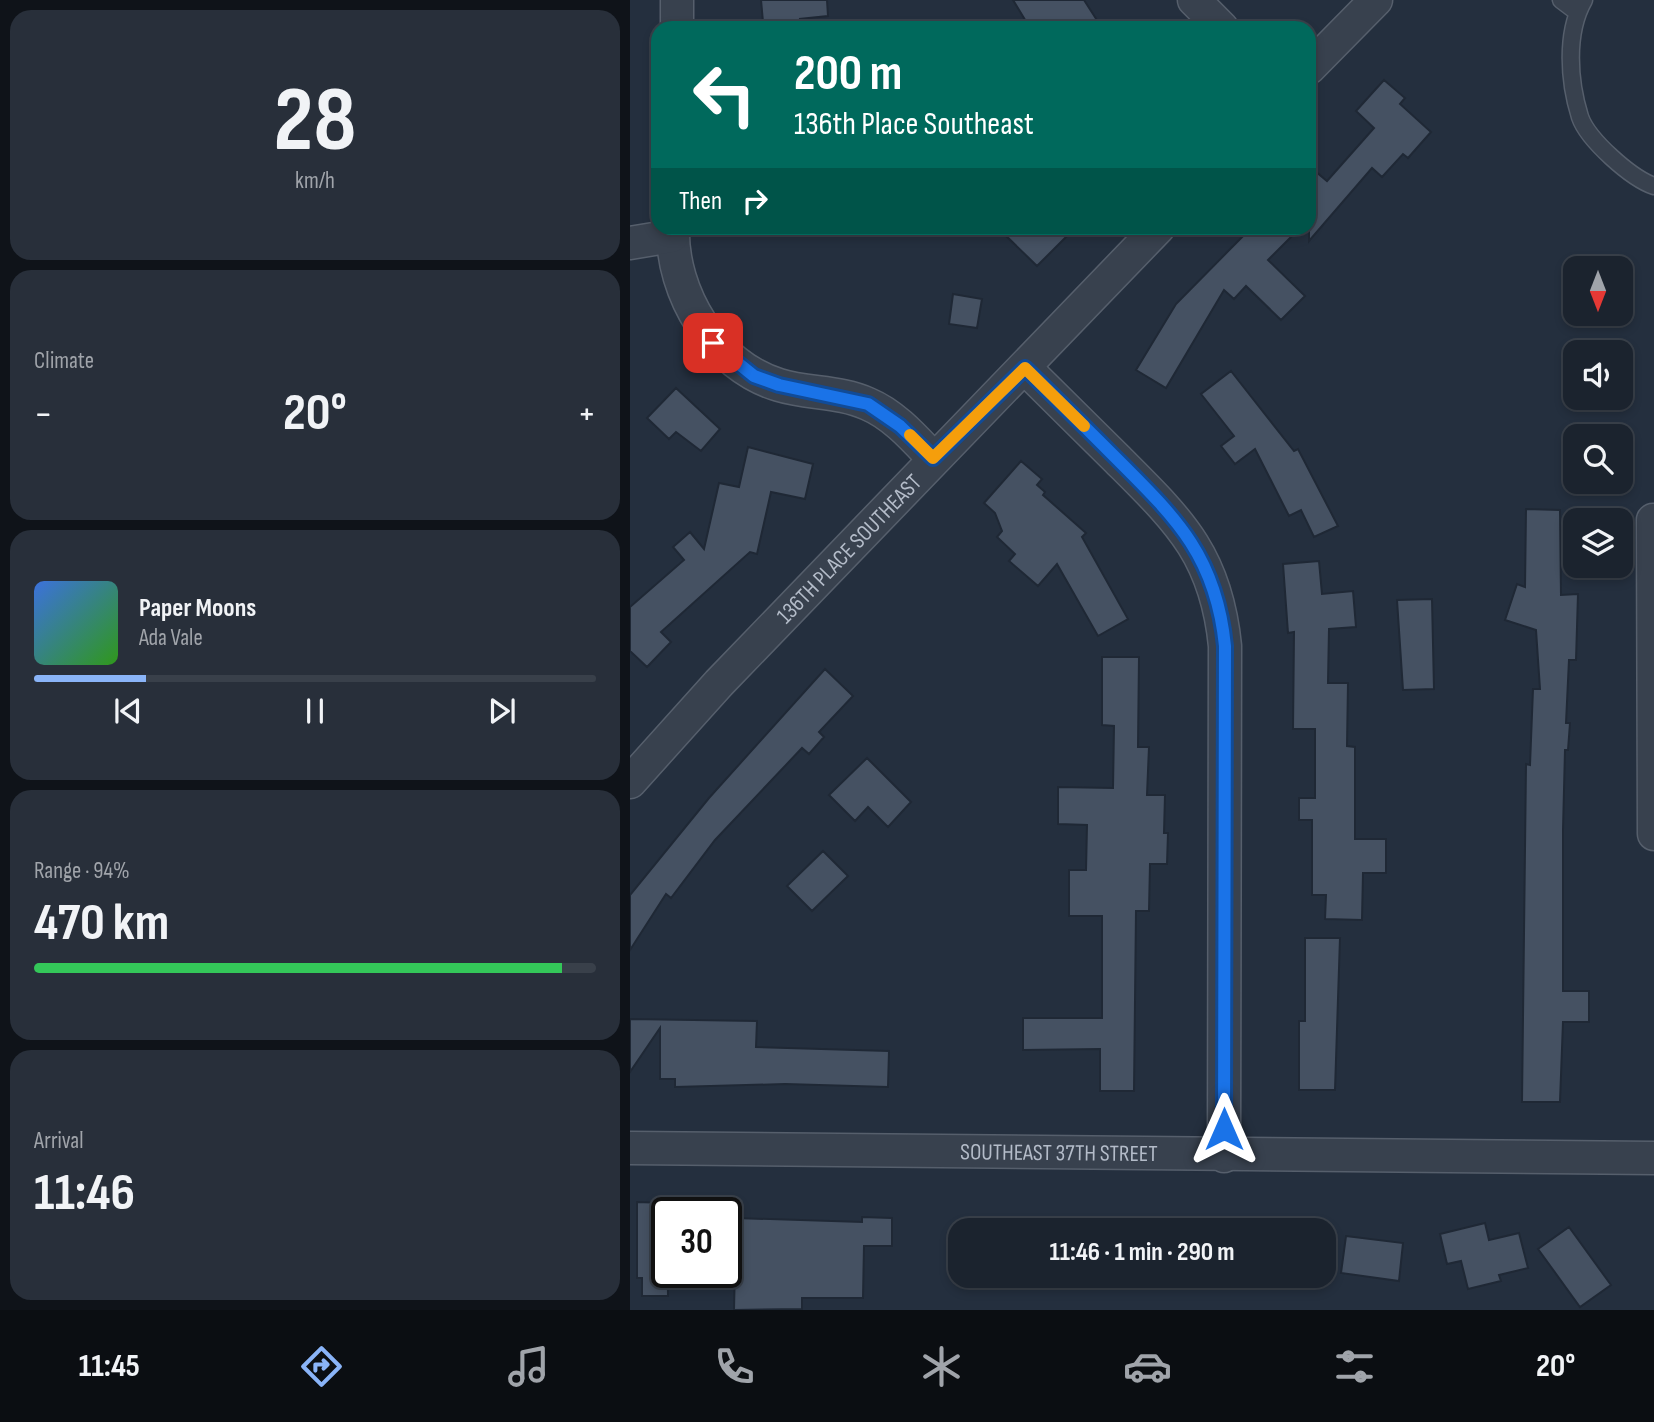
<!DOCTYPE html>
<html lang="en">
<head>
<meta charset="utf-8">
<style>
  :root { --surface:#1b232e; --page:#282f3a; --text:#f1f3f6; --muted:#a0a4aa; --line:#39404a; --accent:#8ab4f8 }
  body { margin:0; font-family:"Sofia Sans Condensed",sans-serif; background:var(--page); color:var(--text); height:100vh; display:flex; flex-direction:column; font-size:26px; white-space:nowrap }
  * { box-sizing:border-box; margin:0 }
  p { font-size:23px; color:var(--muted) }
  .icon { flex:none; width:38px; height:38px; fill:none; stroke:currentColor; stroke-width:2; stroke-linecap:round; stroke-linejoin:round }
  .map { position:relative; flex:1; overflow:hidden }
  .details { display:flex; flex-direction:column; gap:10px; padding:10px; background:#0f1319; width:630px }
  .details>* { flex:none }
  .guide { position:absolute; left:21px; top:21px; width:665px; height:214px; border-radius:21px; box-shadow:0 4px 10px #0003,0 0 0 2px var(--line); background:#00695c; color:#fff; overflow:hidden }
  .needle { width:46px; rotate:180deg }
  .fabs { position:absolute; left:933px; top:256px; display:grid; gap:14px }
  .fabs a { display:grid; place-items:center; width:70px; height:70px; border-radius:14px; background:var(--surface); box-shadow:0 4px 10px #0003,0 0 0 2px var(--line); font-size:35px }
  .speed { position:absolute; left:21px; top:1197px; display:flex; gap:14px; font-size:35px; font-weight:700; text-align:center }
  .speed>* { display:grid; place-content:center; width:91px; height:91px; border-radius:50%; background:var(--surface); box-shadow:0 4px 10px #0003,0 0 0 2px var(--line); line-height:1 }
  .speed .limit { border:4px solid #111; border-radius:10px; background:#fff; color:#111 }
  .pin { position:absolute; display:grid; place-items:center; width:60px; height:60px; color:#fff; margin:-30px; border-radius:14px; box-shadow:0 4px 10px #0006 }
  .me { position:absolute; width:77px; margin:-38px; rotate:0deg; stroke-linejoin:round; filter:drop-shadow(0 0 5px #0008) }
  .turn { display:flex; align-items:center; gap:24px; height:147px; padding:0 28px; font-size:32px }
  .turn .icon { width:91px; height:91px; stroke-width:2.5 }
  .turn b { display:block; font-size:49px; line-height:60px }
  .then { display:flex; align-items:center; height:66px; padding:0 28px; background:#0003; gap:14px; font-size:26px }
  .big { font-size:52px; font-weight:700; line-height:1.1 }
  .details .widget { flex:1; display:flex; flex-direction:column; justify-content:center; gap:10px; min-width:0; padding:0 24px; border-radius:21px; background:var(--page) }
  .details .dial { align-items:center; gap:0 }
  .dial b { font-size:91px; line-height:1 }
  .song { display:flex; align-items:center; gap:21px }
  .cover { width:84px; height:84px; border-radius:10px; background:linear-gradient(135deg,hsl(220 70% 55%),hsl(110 70% 35%)) }
  .played { height:7px; border-radius:4px; background:linear-gradient(90deg,var(--accent) 20%,var(--line) 20%) }
  .keys { display:flex; justify-content:space-around; direction:ltr }
  .heat { display:flex; justify-content:space-between; align-items:center; font-size:38px; direction:ltr }
  .charge { height:10px; border-radius:5px; background:linear-gradient(90deg,#34c759 94%,var(--line) 0) }
  .trip { position:absolute; left:318px; top:1218px; width:388px; height:70px; border-radius:21px; background:var(--surface); box-shadow:0 4px 10px #0003,0 0 0 2px var(--line); font-weight:700; line-height:70px; text-align:center }
  .dock { display:flex; height:112px; justify-content:space-around; align-items:center; background:#0b0e12; color:var(--muted) }
  .dock .icon { width:49px; height:49px }
  .dock .current { color:var(--accent) }
  .dock b { font-size:32px; color:var(--text) }
  main { display:flex; flex:1; min-height:0 }
  .map>svg:first-child { display:block }
  .building { fill:#455162; stroke:#1f2835; stroke-width:2 }
  .lines { fill:none; stroke-linecap:round; stroke-linejoin:round }
  .service-casing { stroke:#565f6c; stroke-width:19 }
  .minor-casing { stroke:#565f6c; stroke-width:35 }
  .service { stroke:#38414e; stroke-width:16 }
  .minor { stroke:#38414e; stroke-width:32 }
  .route-casing { stroke:#114b97; stroke-width:18 }
  .route { stroke:#1a73e8; stroke-width:12 }
  .slow { stroke:#f59e0b; stroke-width:12 }
  .labels { text-anchor:middle; stroke-width:7; stroke-linejoin:round; paint-order:stroke }
  .street-label { font-size:23px; fill:#b4bcc9; stroke:#1d2633 }
</style>
</head>
<body>
<main>
<section class="details">
<div class="widget dial"><b>28</b><p>km/h</p></div>
<div class="widget"><p>Climate</p>
<div class="heat"><a>−</a><b class="big">20°</b><a>+</a></div>
</div>
<div class="widget">
<div class="song"><i class="cover"></i><div><b>Paper Moons</b><p>Ada Vale</p></div></div>
<div class="played"></div>
<div class="keys"><svg class="icon" aria-label="previous" viewBox="0 0 24 24"><path d="M18 5L8 12l10 7zM5 5v14"/></svg><svg class="icon" aria-label="pause" viewBox="0 0 24 24"><path d="M8 5v14M16 5v14"/></svg><svg class="icon" aria-label="next" viewBox="0 0 24 24"><path d="M6 5l10 7-10 7zM19 5v14"/></svg></div>
</div>
<div class="widget"><p>Range · 94%</p><b class="big">470 km</b><div class="charge"></div></div>
<div class="widget"><p>Arrival</p><b class="big">11:46</b></div>
</section>
<div class="map">
<svg width="1024" height="1310" viewBox="0 0 1024 1310">
  <rect width="100%" height="100%" fill="#242f3e"/>
  <path class="building" d="M131,0h66l1,16 -28,3 1,9h-27l-1,-7 -10,1z
    M383,0h71l18,28h-72z
    M754,80l21,18 -5,6 31,28 -23,26 -5,-4 -21,23 -10,-9 -63,73v-75l18,15 47,-53 -18,-17z
    M368,228h77l-38,38z
    M621,228h49l-32,32 37,36 -24,24 -35,-34 -12,13 -10,-9 -58,98 -30,-18 40,-66z
    M323,294l29,5 -5,29 -28,-4z
    M601,371l63,80 4,-2 40,77 -24,11 -13,-27 -12,6 -34,-67 -20,15 -14,-18 13,-10 -33,-42z
    M46,388l44,41 -19,22 -25,-19 -7,7 -22,-21z
    M118,447l65,17 -8,35 -34,-7 -14,62 -7,-2 -89,80 10,10 -24,25 -17,-16v-44l54,-47 -11,-13 17,-15 14,17 15,-66 20,4z
    M391,461l21,18 -5,6 8,7 -2,3 43,38 -4,4 46,82 -30,17 -41,-72 -19,22 -29,-25 6,-7 -18,-17 5,-6 -7,-18 -11,-10z
    M896,509l34,1 1,85 17,-1 -2,66h-7l-3,63h4l-2,27h-3l-2,80v161h26v31h-26l-3,80h-38l4,-338 4,1 3,-76h7l-4,-59 -31,-10 12,-36 8,3z
    M689,561l3,33 31,-3 3,36 -27,2 -1,54h20l-1,63 8,1v92h31v34h-23l-1,47 -37,-1 1,-24h-14v-75h-13v-22h16v-69h-22l1,-97 -6,1 -5,-69z
    M802,599l2,90 -31,1 -6,-90z
    M472,657h37l-1,90h11l-2,48h18l-1,38h4l-1,31h-17l-1,47h-13l-2,180h-34v-42l-77,1v-32h79v-102h-33v-46h17l1,-45 -29,-1v-37l55,1 1,-62 -12,-1z
    M195,669l28,27 -34,36 5,5 -15,17 -7,-6 -87,92 -44,58 -5,-4 -36,56v-55l79,-97z
    M237,758l44,44 -23,25 -20,-20 -13,14 -26,-26z
    M193,851l25,25 -36,35 -25,-25z
    M675,938h35l-5,152h-36v-69h6z
    M0,1019l127,2 -1,26 133,4 -1,36 -103,-3 -110,3v-8h-15v-51l-30,44z
    M7,1202l30,1 1,93h-26v-18h-5z
    M232,1217l30,1v28h-28l-1,52h-61v11l-68,1 2,-92 126,4z
    M855,1223l4,17 30,-7 9,35 -29,7 2,6 -33,8 -7,-28 -14,3 -7,-30z
    M939,1227l42,58 -31,22 -42,-58z
    M716,1236l57,7 -4,38 -58,-8z"/>
  <g class="lines">
    <defs>
      <path id="service" d="M931,0l16,12
        M954,0c-19,33 -15,82 -4,117 8,23 51,61 74,69"/>
      <g id="minor">
        <path d="M564,0l28,28"/>
        <path d="M47,28v-28"/>
        <path d="M679,68l67,-68"/>
        <path d="M43,228c-2,65 42,138 106,157 29,9 61,6 89,19 26,11 46,34 65,54"/>
        <path d="M0,243l42,-7"/>
        <path d="M395,368c30,30 61,60 91,90 62,62 100,96 109,188l-1,510"/>
        <path d="M1023,520l1,314"/>
        <path id="s1" d="M0,782l89,-99 439,-455"/>
        <path id="s2" d="M0,1148l1024,10"/>
      </g>
    </defs>
    <use href="#service" class="service-casing"/>
    <use href="#minor" class="minor-casing"/>
    <use href="#service" class="service"/>
    <use href="#minor" class="minor"/>
  </g>
  <g class="lines">
    <defs>
      <path id="route" d="M83,343l41,33 25,9 89,19 32,22 33,32 92,-90c30,29 59,58 89,88 61,61 102,99 111,190l-1,483"/>
    </defs>
    <use href="#route" class="route-casing"/>
    <use href="#route" class="route"/>
    <path class="slow" d="M280,435l23,23 92,-90 59,58"/>
  </g>
  <g class="labels">
    <g class="street-label">
      <text dy="8" stroke="none"><textPath href="#s1" startOffset="320">136TH PLACE SOUTHEAST</textPath></text>
      <text dy="8" stroke="none"><textPath href="#s2" startOffset="429">SOUTHEAST 37TH STREET</textPath></text>
    </g>
  </g>
</svg>
<div class="fabs">
<a><svg class="needle" viewBox="-14 -14 28 28"><path d="M0-13l5 13h-10z" fill="#e53935"/><path d="M0 13l5-13h-10z" fill="#a0a4aa"/></svg></a>
<a><svg class="icon" aria-label="sound" viewBox="0 0 24 24"><path d="M4 9h4l5-4v14l-5-4H4zM17 9q2 3 0 6"/></svg></a>
<a><svg class="icon" aria-label="search" viewBox="0 0 24 24"><circle cx="10" cy="10" r="6"/><path d="M15 15l6 6"/></svg></a>
<a><svg class="icon" aria-label="layers" viewBox="0 0 24 24"><path d="M12 4l9 5-9 5-9-5zM3 14l9 5 9-5"/></svg></a>
</div>
<div class="speed"><div class="limit">30</div></div>
<div class="pin" style="left:83px;top:343px;background:#d93025"><svg class="icon" aria-label="arrive" viewBox="0 0 24 24"><path d="M6 21V4h12l-3 4 3 4H6"/></svg></div>
<svg class="me" style="left:594px;top:1129px" viewBox="-20 -20 40 40"><path d="M0-17L14 15 0 8-14 15z" fill="#1a73e8" stroke="#fff" stroke-width="4"/></svg>
<div class="trip">11:46 · 1 min · 290 m</div>
<div class="guide">
<div class="turn"><svg class="icon" aria-label="left" viewBox="0 0 24 24"><path d="M17 20v-9H6M10 6l-5 5 5 5"/></svg><div><b>200 m</b>136th Place Southeast</div></div>
<div class="then">Then<svg class="icon" aria-label="right" viewBox="0 0 24 24"><path d="M7 20v-9h11M14 6l5 5-5 5"/></svg></div>
</div>
</div>
</main>
<nav class="dock">
<b>11:45</b>
<svg class="icon current" aria-label="directions" viewBox="0 0 24 24"><path d="M12 3l9 9-9 9-9-9zM9 14v-3h6M13 9l2 2-2 2"/></svg>
<svg class="icon" aria-label="music" viewBox="0 0 24 24"><path d="M9 18V5l10-2v13"/><circle cx="6" cy="18" r="3"/><circle cx="16" cy="16" r="3"/></svg>
<svg class="icon" aria-label="phone" viewBox="0 0 24 24"><path d="M5 4h4l2 5-3 2q2 4 5 5l2-3 5 2v4C11 20 4 13 5 4z"/></svg>
<svg class="icon" aria-label="climate" viewBox="0 0 24 24"><path d="M12 3v18M4 7l16 10M4 17L20 7"/></svg>
<svg class="icon" aria-label="car" viewBox="0 0 24 24"><path d="M5 17H2v-5l4-1 3-4h7l3 4 3 1v5h-3M9 17h6M6 11h13"/><circle cx="7" cy="17" r="2"/><circle cx="17" cy="17" r="2"/></svg>
<svg class="icon" aria-label="filters" viewBox="0 0 24 24"><path d="M4 7h16M4 17h16"/><circle cx="9" cy="7" r="2"/><circle cx="15" cy="17" r="2"/></svg>
<b>20°</b>
</nav>
</body>
</html>
